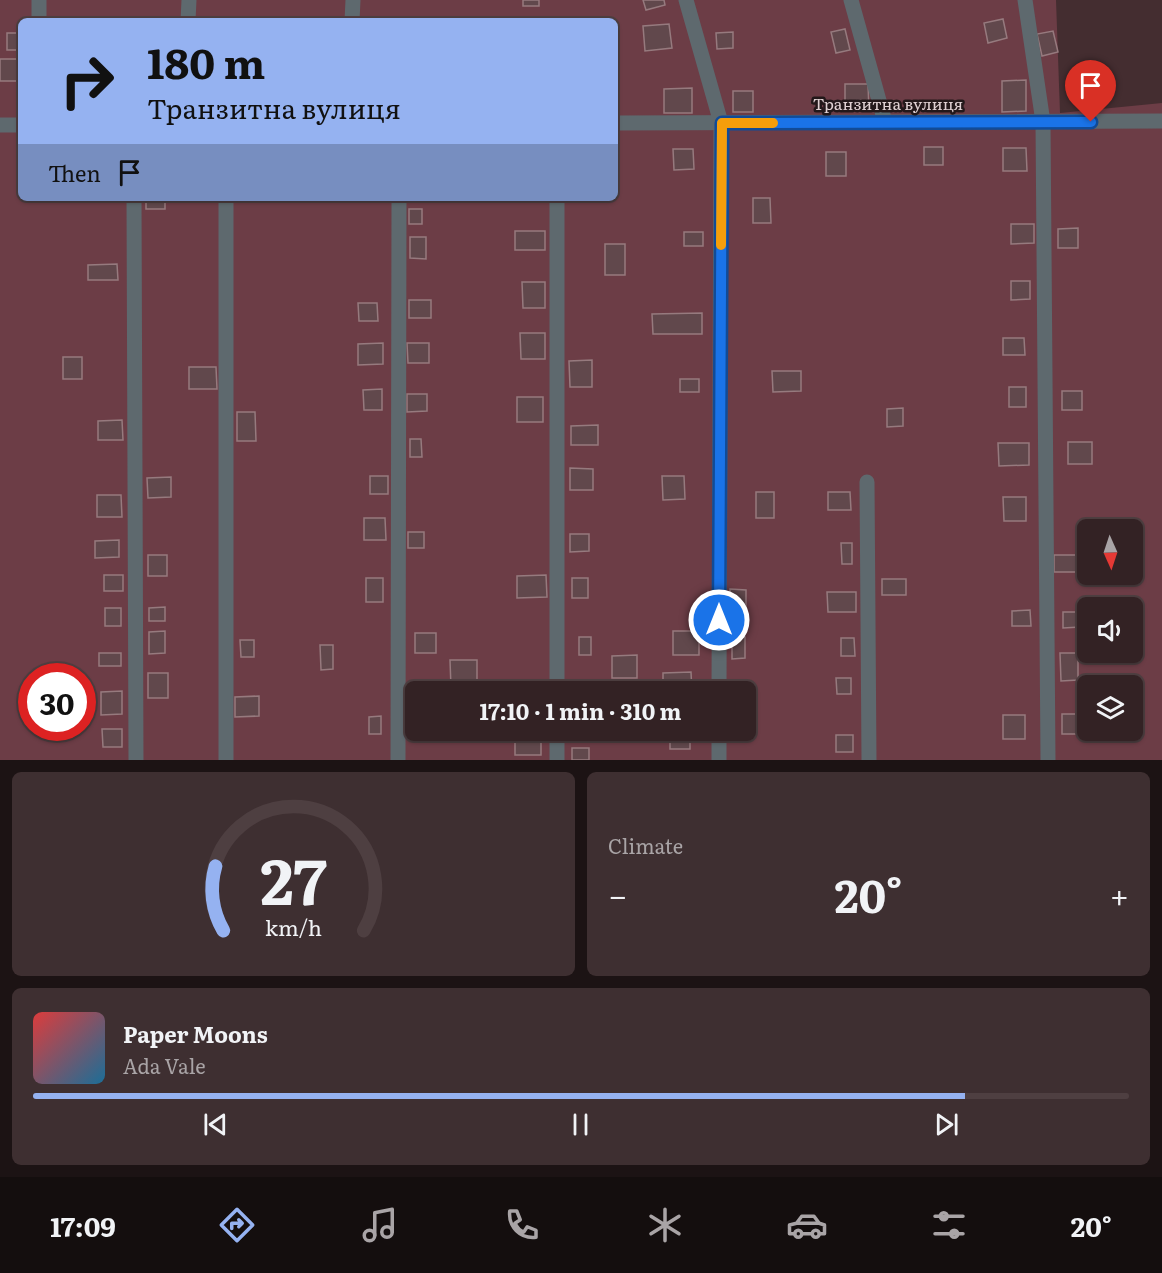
<!DOCTYPE html>
<html lang="en">
<head>
<meta charset="utf-8">
<style>
  :root { --surface:#332224; --page:#3e2f31; --text:#f1f3f6; --muted:#a9a4a6; --line:#4e3f41; --accent:#95b2f1 }
  body { margin:0; font-family:Literata,serif; background:var(--page); color:var(--text); height:100vh; display:flex; flex-direction:column; font-size:22px; white-space:nowrap }
  * { box-sizing:border-box; margin:0 }
  p { font-size:20px; color:var(--muted) }
  .icon { flex:none; width:33px; height:33px; fill:none; stroke:currentColor; stroke-width:2; stroke-linecap:round; stroke-linejoin:round }
  .map { position:relative; height:760px; overflow:hidden }
  .details { display:flex; flex-direction:column; gap:12px; padding:12px; background:#1c1314; flex:1 }
  .details>* { flex:none }
  .banner { position:absolute; left:18px; top:18px; width:600px; height:183px; border-radius:9px; box-shadow:0 2px 4px #0004,0 0 0 2px var(--line); background:#95b2f1; color:#111; overflow:hidden }
  .needle { width:39px; rotate:177deg }
  .buttons { position:absolute; left:1077px; top:519px; display:grid; gap:12px }
  .buttons a { display:grid; place-items:center; width:66px; height:66px; border-radius:9px; background:var(--surface); box-shadow:0 2px 4px #0004,0 0 0 2px var(--line); font-size:30px }
  .speed { position:absolute; left:18px; top:663px; display:flex; gap:12px; font-size:30px; font-weight:700; text-align:center }
  .speed>* { display:grid; place-content:center; width:78px; height:78px; border-radius:50%; background:var(--surface); box-shadow:0 2px 4px #0004,0 0 0 2px var(--line); line-height:1 }
  .speed .limit { border:9px solid #d22; background:#fff; color:#111 }
  .pin { position:absolute; display:grid; place-items:center; width:51px; height:51px; color:#fff; margin:-62px -26px; border-radius:50% 50% 50% 0; rotate:-45deg; box-shadow:0 0 6px #0007 }
  .pin .icon { rotate:45deg }
  .me { position:absolute; width:66px; margin:-33px; rotate:0deg; stroke-linejoin:round; filter:drop-shadow(0 0 4px #0008) }
  .turn { display:flex; align-items:center; gap:21px; height:126px; padding:0 30px; font-size:27px }
  .turn .icon { width:78px; height:78px; stroke-width:2.5 }
  .turn b { display:block; font-size:42px; line-height:51px }
  .then { display:flex; align-items:center; height:57px; padding:0 30px; background:#0003; gap:12px; font-size:22px }
  .big { font-size:45px; font-weight:700; line-height:1.1 }
  .details .widget { flex:1; display:flex; flex-direction:column; justify-content:center; gap:9px; min-width:0; padding:0 21px; border-radius:9px; background:var(--page) }
  .details .dial { align-items:center; gap:0 }
  .dial svg { height:156px; overflow:visible; fill:none; stroke:var(--line); stroke-width:7; stroke-linecap:round; text-anchor:middle }
  .dial text { fill:var(--text); stroke:none }
  .song { display:flex; align-items:center; gap:18px }
  .cover { width:72px; height:72px; border-radius:9px; background:linear-gradient(135deg,hsl(0 70% 55%),hsl(200 70% 35%)) }
  .played { height:6px; border-radius:3px; background:linear-gradient(90deg,var(--accent) 85%,var(--line) 85%) }
  .keys { display:flex; justify-content:space-around; direction:ltr }
  .heat { display:flex; justify-content:space-between; align-items:center; font-size:33px; direction:ltr }
  .details .tiles { flex:1; display:grid; gap:12px; grid-template-columns:1fr 1fr }
  .widget:last-child { grid-column:span 2 }
  .trip { position:absolute; left:405px; top:681px; width:351px; height:60px; border-radius:9px; background:var(--surface); box-shadow:0 2px 4px #0004,0 0 0 2px var(--line); font-weight:700; line-height:60px; text-align:center }
  .dock { display:flex; height:96px; justify-content:space-around; align-items:center; background:#140e0e; color:var(--muted) }
  .dock .icon { width:42px; height:42px }
  .dock .active { color:var(--accent) }
  .dock b { font-size:27px; color:var(--text) }
  .map>svg:first-child { display:block }
  .green { fill:#6c3d46; fill-rule:evenodd }
  .building { fill:#61484c; stroke:#967a7e; stroke-width:1.5 }
  .lines { fill:none; stroke-linecap:round; stroke-linejoin:round }
  .minor { stroke:#5e696e; stroke-width:15 }
  .route-casing { stroke:#114b97; stroke-width:15 }
  .route { stroke:#1a73e8; stroke-width:10 }
  .slow { stroke:#f59e0b; stroke-width:10 }
  .labels { text-anchor:middle; stroke-width:5; stroke-linejoin:round; paint-order:stroke }
  .street-label { font-size:16px; fill:#e0d1d3; stroke:#23181a }
</style>
</head>
<body>
<div class="map">
<svg width="1162" height="760" viewBox="0 0 1162 760">
  <rect width="100%" height="100%" fill="#442d30"/>
  <path class="green" d="M0,0h1056l4,113 102,-10v657h-1162zM21,21h594v177h-594zM1088,530h44v44h-44zM1088,608h44v44h-44zM32,676h50v52h-50zM1088,686h44v44h-44zM416,692h330v38h-330z"/>
  <path class="building" d="M523,0h16v6h-16z
    M643,0h21l1,5 -19,5z
    M1003,19l4,19 -19,5 -4,-20z
    M669,24l3,24 -27,3 -2,-25z
    M845,29l5,21 -14,3 -5,-21z
    M1053,31l5,21 -16,4 -5,-22z
    M733,32v16l-16,1 -1,-16z
    M7,33h13v17h-13z
    M0,59h20v22h-20z
    M1026,80v31l-24,1v-31z
    M845,84h23l1,27h-24z
    M692,88v25h-28v-24z
    M733,91h20v21h-20z
    M924,147h19v18h-19z
    M1003,148h23l1,23h-24z
    M673,149h20l1,20 -20,1z
    M826,152h20v24h-20z
    M146,198h19v11h-19z
    M753,198h17l1,25h-18z
    M409,209h13v15h-13z
    M1011,224h23v19l-23,1z
    M1078,228v20h-20v-19z
    M515,231h30v19h-30z
    M684,232h19v14h-19z
    M410,237h16v22l-16,-1z
    M605,244h20v31h-20z
    M117,264l1,16h-30v-15z
    M1011,281h19v18l-19,1z
    M522,282h23v26h-22z
    M409,300h22v18h-22z
    M358,303h19l1,18h-19z
    M702,313v21h-49l-1,-20z
    M520,333h25v26h-24z
    M1003,338h21l1,17h-22z
    M383,343v21l-25,1v-21z
    M407,343h22v20h-21z
    M63,357h19v22h-19z
    M592,360v27h-22l-1,-26z
    M189,367h27l1,22h-28z
    M772,371h29v20l-28,1z
    M680,379h19v13h-19z
    M1009,387h17v20h-17z
    M382,389v21h-18l-1,-20z
    M1062,391h20v19h-20z
    M407,394h20v17l-20,1z
    M517,397h26v25h-26z
    M903,408v18l-16,1v-18z
    M237,412h18l1,29h-19z
    M122,420l1,20h-25v-19z
    M598,425v20h-27v-19z
    M410,439h11l1,18h-12z
    M1068,442h24v22h-24z
    M998,443h31v22l-30,1z
    M570,468l23,1v21h-23z
    M370,476h18v18h-18z
    M662,476h22l1,23 -22,1z
    M171,477v20l-23,1 -1,-20z
    M756,492h18v26h-18z
    M828,492h22l1,18h-23z
    M97,495h24l1,22h-25z
    M1003,497h23v24h-22z
    M364,518h21l1,22h-22z
    M408,532h16v16h-16z
    M570,534h19v17l-19,1z
    M119,540v17l-24,1v-17z
    M841,543h11v21h-10z
    M148,555h19v21h-19z
    M1054,555h29v17h-29z
    M104,575h19v16h-19z
    M546,575l1,22 -30,1v-22z
    M366,578h17v24h-17z
    M572,578h16v20h-16z
    M882,579h24v16h-24z
    M730,589l16,1v22h-16z
    M827,592h29v20h-28z
    M165,607v14h-16v-13z
    M105,608h16v18h-16z
    M1030,610l1,16h-19v-15z
    M1063,612h16l1,15 -17,1z
    M165,631v22l-16,1v-22z
    M673,631h26v24h-26z
    M415,633h21v20h-21z
    M579,637h12v18h-12z
    M732,637h13v21l-13,1z
    M841,638h13l1,18h-14z
    M240,640h14v17h-13z
    M320,645h13v24l-12,1z
    M99,653h22v13h-22z
    M1060,653h18v27l-17,1z
    M637,655v23h-25v-22z
    M450,660h27v27l-26,1z
    M691,672l1,20h-29v-19z
    M148,673h20v25h-20z
    M836,678h15v16h-14z
    M724,686h16v6h-16z
    M578,687v5h-12v-4z
    M122,691v23l-21,1v-23z
    M259,696v20l-24,1v-20z
    M1062,714h16v20h-16z
    M1003,715h22v24h-22z
    M381,716v18h-12v-17z
    M102,729h20v18h-19z
    M670,730h20v19h-20z
    M515,733h26v22h-26z
    M836,735h17v17h-17z
    M572,748h17v12h-17z"/>
  <g class="lines">
    <path class="minor" d="M686,0l35,123 -2,569
      M851,0l34,122
      M1025,0l18,122 5,638
      M39,21v-21
      M188,21l1,-21
      M352,21l1,-21
      M615,123l547,-2
      M0,125h21
      M134,198l2,562
      M226,198v562
      M557,198v494
      M867,482l2,278
      M557,730v30
      M398,760l1,-562
      M719,760v-30"/>
  </g>
  <g class="lines">
    <defs>
      <path id="route" d="M719,620l3,-497 369,-1"/>
    </defs>
    <use href="#route" class="route-casing"/>
    <use href="#route" class="route"/>
    <path class="slow" d="M721,245l1,-122h51"/>
  </g>
  <g class="labels">
    <g class="street-label">
      <text x="888" y="110">Транзитна вулиця</text>
    </g>
  </g>
</svg>
<div class="buttons">
<a><svg class="needle" viewBox="-14 -14 28 28"><path d="M0-13l5 13h-10z" fill="#e53935"/><path d="M0 13l5-13h-10z" fill="#a9a4a6"/></svg></a>
<a><svg class="icon" aria-label="sound" viewBox="0 0 24 24"><path d="M4 9h4l5-4v14l-5-4H4zM17 9q2 3 0 6"/></svg></a>
<a><svg class="icon" aria-label="layers" viewBox="0 0 24 24"><path d="M12 4l9 5-9 5-9-5zM3 14l9 5 9-5"/></svg></a>
</div>
<div class="speed"><div class="limit">30</div></div>
<div class="pin" style="left:1091px;top:122px;background:#d93025"><svg class="icon" aria-label="arrive" viewBox="0 0 24 24"><path d="M6 21V4h12l-3 4 3 4H6"/></svg></div>
<svg class="me" style="left:719px;top:620px" viewBox="-20 -20 40 40"><circle r="17" fill="#1a73e8" stroke="#fff" stroke-width="3"/><path d="M0-11L8 9 0 5-8 9z" fill="#fff"/></svg>
<div class="trip">17:10 · 1 min · 310 m</div>
<div class="banner">
<div class="turn"><svg class="icon" aria-label="right" viewBox="0 0 24 24"><path d="M7 20v-9h11M14 6l5 5-5 5"/></svg><div><b>180 m</b>Транзитна вулиця</div></div>
<div class="then">Then<svg class="icon" aria-label="arrive" viewBox="0 0 24 24"><path d="M6 21V4h12l-3 4 3 4H6"/></svg></div>
</div>
</div>
<section class="details">
<div class="tiles">
<div class="widget dial"><svg viewBox="0 0 100 80">
<path d="M14 69A42 42 0 1 1 86 69"/>
<path d="M14 69A42 42 0 0 1 10 36" stroke="#95b2f1"/>
<text x="50" y="56" font-size="32" font-weight="700">27</text>
<text x="50" y="72" font-size="11">km/h</text>
</svg></div>
<div class="widget"><p>Climate</p>
<div class="heat"><a>−</a><b class="big">20°</b><a>+</a></div>
</div>
<div class="widget">
<div class="song"><i class="cover"></i><div><b>Paper Moons</b><p>Ada Vale</p></div></div>
<div class="played"></div>
<div class="keys"><svg class="icon" aria-label="previous" viewBox="0 0 24 24"><path d="M18 5L8 12l10 7zM5 5v14"/></svg><svg class="icon" aria-label="pause" viewBox="0 0 24 24"><path d="M8 5v14M16 5v14"/></svg><svg class="icon" aria-label="next" viewBox="0 0 24 24"><path d="M6 5l10 7-10 7zM19 5v14"/></svg></div>
</div>
</div>
</section>
<nav class="dock">
<b>17:09</b>
<svg class="icon active" aria-label="directions" viewBox="0 0 24 24"><path d="M12 3l9 9-9 9-9-9zM9 14v-3h6M13 9l2 2-2 2"/></svg>
<svg class="icon" aria-label="music" viewBox="0 0 24 24"><path d="M9 18V5l10-2v13"/><circle cx="6" cy="18" r="3"/><circle cx="16" cy="16" r="3"/></svg>
<svg class="icon" aria-label="phone" viewBox="0 0 24 24"><path d="M5 4h4l2 5-3 2q2 4 5 5l2-3 5 2v4C11 20 4 13 5 4z"/></svg>
<svg class="icon" aria-label="climate" viewBox="0 0 24 24"><path d="M12 3v18M4 7l16 10M4 17L20 7"/></svg>
<svg class="icon" aria-label="car" viewBox="0 0 24 24"><path d="M5 17H2v-5l4-1 3-4h7l3 4 3 1v5h-3M9 17h6M6 11h13"/><circle cx="7" cy="17" r="2"/><circle cx="17" cy="17" r="2"/></svg>
<svg class="icon" aria-label="filters" viewBox="0 0 24 24"><path d="M4 7h16M4 17h16"/><circle cx="9" cy="7" r="2"/><circle cx="15" cy="17" r="2"/></svg>
<b>20°</b>
</nav>
</body>
</html>
